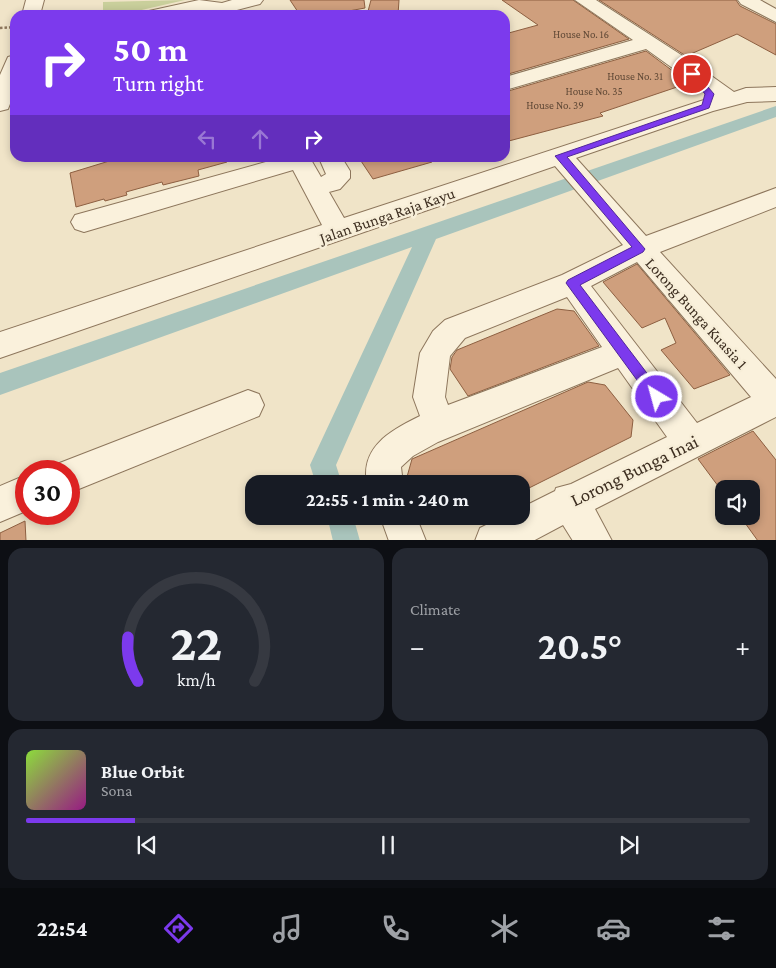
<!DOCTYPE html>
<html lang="en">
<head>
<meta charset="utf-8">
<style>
  :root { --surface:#171b24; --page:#242831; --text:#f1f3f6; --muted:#9ea1a6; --line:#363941; --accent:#7c3aed }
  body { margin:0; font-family:"Crimson Pro",serif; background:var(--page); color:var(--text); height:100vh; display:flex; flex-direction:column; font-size:19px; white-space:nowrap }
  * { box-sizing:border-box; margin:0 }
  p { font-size:16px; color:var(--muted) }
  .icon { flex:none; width:28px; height:28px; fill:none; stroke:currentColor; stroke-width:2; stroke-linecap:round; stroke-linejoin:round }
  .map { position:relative; height:540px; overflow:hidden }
  .drawer { display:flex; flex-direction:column; gap:8px; padding:8px; background:#0d0f14; flex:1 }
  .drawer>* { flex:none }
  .banner { position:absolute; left:10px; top:10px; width:500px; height:152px; border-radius:15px; box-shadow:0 2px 8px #0003; background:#7c3aed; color:#fff; overflow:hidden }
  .fabs { position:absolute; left:715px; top:480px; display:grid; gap:10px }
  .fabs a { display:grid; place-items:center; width:45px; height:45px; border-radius:10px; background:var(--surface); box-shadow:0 2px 8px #0003; font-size:25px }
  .speed { position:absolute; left:15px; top:460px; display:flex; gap:10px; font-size:25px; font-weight:700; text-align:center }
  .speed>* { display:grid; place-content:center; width:65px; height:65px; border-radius:50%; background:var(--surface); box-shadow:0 2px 8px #0003; line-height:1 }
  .speed .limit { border:8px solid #d22; background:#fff; color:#111 }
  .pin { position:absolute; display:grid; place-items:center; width:42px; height:42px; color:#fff; margin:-21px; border:2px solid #fff; border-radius:50%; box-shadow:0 1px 5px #0007 }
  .me { position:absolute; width:55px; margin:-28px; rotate:323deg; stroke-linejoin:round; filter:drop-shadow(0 0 4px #0008) }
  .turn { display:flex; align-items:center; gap:18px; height:105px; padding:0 20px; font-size:22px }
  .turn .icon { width:65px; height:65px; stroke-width:2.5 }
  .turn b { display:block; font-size:35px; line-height:42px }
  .lanes { display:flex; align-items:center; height:48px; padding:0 20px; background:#0003; justify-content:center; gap:25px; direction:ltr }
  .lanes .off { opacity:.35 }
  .big { font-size:38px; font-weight:700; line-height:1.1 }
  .drawer .tile { flex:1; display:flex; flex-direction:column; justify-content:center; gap:8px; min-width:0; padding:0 18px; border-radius:15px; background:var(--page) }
  .drawer .dial { align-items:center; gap:0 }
  .dial svg { height:130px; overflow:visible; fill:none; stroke:var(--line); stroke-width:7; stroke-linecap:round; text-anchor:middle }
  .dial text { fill:var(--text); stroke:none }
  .song { display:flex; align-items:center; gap:15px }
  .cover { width:60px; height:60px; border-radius:8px; background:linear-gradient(135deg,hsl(90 70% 55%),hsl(310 70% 35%)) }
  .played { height:5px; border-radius:2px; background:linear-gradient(90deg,var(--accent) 15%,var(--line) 15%) }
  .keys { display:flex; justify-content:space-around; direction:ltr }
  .heat { display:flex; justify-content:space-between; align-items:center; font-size:28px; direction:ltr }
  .drawer .tiles { flex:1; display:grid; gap:8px; grid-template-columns:1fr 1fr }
  .tile:last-child { grid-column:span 2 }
  .trip { position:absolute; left:245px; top:475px; width:285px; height:50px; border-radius:15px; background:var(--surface); box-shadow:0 2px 8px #0003; font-weight:700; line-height:50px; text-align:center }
  .dock { display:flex; height:80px; justify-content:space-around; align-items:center; background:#090b0e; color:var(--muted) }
  .dock .icon { width:35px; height:35px }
  .dock .on { color:var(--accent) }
  .dock b { font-size:22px; color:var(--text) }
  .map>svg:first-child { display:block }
  .green { fill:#c9cf9b }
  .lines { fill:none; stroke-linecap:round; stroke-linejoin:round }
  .canal { fill:#a9c4bc; fill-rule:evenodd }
  .building { fill:#cf9f7d; stroke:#8d5f41 }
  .minor-casing { stroke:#8d765c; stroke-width:2 }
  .path { stroke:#8d765c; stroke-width:2.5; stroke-dasharray:2.5 2; stroke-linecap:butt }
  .minor { fill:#faf1dc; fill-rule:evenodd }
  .route { fill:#7c3aed; stroke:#51269a }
  .labels { text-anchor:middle; stroke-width:5; stroke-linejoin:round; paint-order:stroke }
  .far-number-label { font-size:11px; fill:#624a37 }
  .street-label { font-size:16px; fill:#3d2e20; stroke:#f7eed8 }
  .near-street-label { font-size:19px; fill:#3d2e20; stroke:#f7eed8 }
</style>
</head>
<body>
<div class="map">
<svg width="776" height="541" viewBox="0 0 776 541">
  <rect width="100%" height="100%" fill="#f0e4c8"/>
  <path class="green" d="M185,0l-65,15h-17v-13z"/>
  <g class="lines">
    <path class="canal" d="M776,106v11l-340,122 -100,226 6,19h-26l-6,-19 102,-218 -412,148v-22z
      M327,516h26l7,25h-27z"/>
  </g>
  <path class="building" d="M290,0h74l1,8 -38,7h-27z
    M371,0h28l-1,15h-31z
    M502,0h71l56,39 -124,36v-41l33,-9z
    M599,0h137l4,6 36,18v31l-39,-21 -51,22z
    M646,51l43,32 -89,30 3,3 -98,26v-50z
    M119,158h108v4l-29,8 1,6 -36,9 -1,-3 -36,10 1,3 -22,6 -1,-2 -28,8 -6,-34z
    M359,158h72l1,4 -59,17z
    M637,264l93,111 -36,14 -33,-39 15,-7 -11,-25 -23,10 -39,-46z
    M557,309l17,2 25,35 -131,50 -18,-27 2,-12 5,-7z
    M588,382l17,3 28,35 -2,17 -110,55v-8h-116l7,-25z
    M753,431l23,29v81h-18l-18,-25h11v-27h-27v5l-26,-35z
    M25,521l1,20h-26v-8z"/>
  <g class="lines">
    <defs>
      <path id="minor" d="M26,0h18l-4,15h-18z
        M199,0l23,3 10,-3h31l-3,4 -27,7 2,4h-18l-2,-3 -14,-2 -20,5h-34l2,-4z
        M575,0h21l93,60 45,32 12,-4 30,-1v14l-29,1 -34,9 -137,47 70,78 130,-48v19l-116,45 116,127v38l-181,92 17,32h-39l-10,-16 -30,16h-58l5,-13 24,-12h17v-8l34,-17 1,-3 15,-4 96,-47 -49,-69 -180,74 -25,14 -12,11 2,17h-36c-7,-37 24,-54 53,-68l-7,-19 7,-44 13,-22 12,-11 117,-45 61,-30 -68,-79 -555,192v-26l322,-107 -29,-55 -209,62 -9,-3 -4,-7 4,-7 205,-57h30l11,19 5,-3 -7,-16h23l8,13v7l-10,11 -11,3 15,26 369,-121 -67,-48 -141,41v-13l128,-37zM637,262l114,135 -54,26 -106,-137zM567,297l35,50 -154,58 -3,-8 5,-41 15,-18z
        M738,0h22l16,9v13l-35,-18z
        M15,55v36l-7,18 -8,2v-36l8,-18z
        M248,390l11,4 5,11 -5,11 -190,77v-22h-15l3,-7z
        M26,475v36l-26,11v-36z
        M380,516h36l10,25h-37z"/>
    </defs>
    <use href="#minor" class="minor-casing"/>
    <path class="path" d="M0,28l15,-1"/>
    <use href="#minor" class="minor"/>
  </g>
  <path class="route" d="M690,72h5l19,22 -5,14 -142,49 78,92 -2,3 -63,33 82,108 2,4 -2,5 -5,1 -4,-1 -87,-119 2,-3 64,-33 -77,-91 147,-51 3,-11 -15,-18z"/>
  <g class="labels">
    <g class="far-number-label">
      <text x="581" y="38">House No. 16</text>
      <text x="635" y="80">House No. 31</text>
      <text x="594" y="95">House No. 35</text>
      <text x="555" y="109">House No. 39</text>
    </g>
    <g class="street-label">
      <text transform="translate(387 215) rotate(-19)" y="6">Jalan Bunga Raja Kayu</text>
      <text transform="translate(697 313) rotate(48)" y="6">Lorong Bunga Kuasia 1</text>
    </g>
    <g class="near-street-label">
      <text transform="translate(634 470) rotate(-26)" y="7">Lorong Bunga Inai</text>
    </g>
  </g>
</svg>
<div class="fabs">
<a><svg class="icon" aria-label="sound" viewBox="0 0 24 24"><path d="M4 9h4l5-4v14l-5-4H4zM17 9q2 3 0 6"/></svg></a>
</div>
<div class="speed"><div class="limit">30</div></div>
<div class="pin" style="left:692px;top:74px;background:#d93025"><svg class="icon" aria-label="arrive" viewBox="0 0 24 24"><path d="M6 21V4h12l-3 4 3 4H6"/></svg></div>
<svg class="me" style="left:657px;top:397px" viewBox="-20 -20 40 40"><circle r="17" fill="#7c3aed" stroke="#fff" stroke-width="3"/><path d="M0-11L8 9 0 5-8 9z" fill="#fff"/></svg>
<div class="trip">22:55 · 1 min · 240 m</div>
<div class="banner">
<div class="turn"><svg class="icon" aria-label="right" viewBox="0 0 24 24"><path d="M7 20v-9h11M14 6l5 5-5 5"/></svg><div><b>50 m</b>Turn right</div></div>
<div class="lanes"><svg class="icon off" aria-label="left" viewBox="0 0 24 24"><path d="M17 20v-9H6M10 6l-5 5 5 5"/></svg><svg class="icon off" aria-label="ahead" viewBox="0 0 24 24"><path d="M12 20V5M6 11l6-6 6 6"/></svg><svg class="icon" aria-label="right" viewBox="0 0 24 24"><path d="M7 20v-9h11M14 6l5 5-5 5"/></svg></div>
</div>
</div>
<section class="drawer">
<div class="tiles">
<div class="tile dial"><svg viewBox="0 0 100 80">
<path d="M14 69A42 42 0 1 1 86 69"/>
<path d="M14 69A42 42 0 0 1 8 42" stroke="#7c3aed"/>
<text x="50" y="56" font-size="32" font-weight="700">22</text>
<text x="50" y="72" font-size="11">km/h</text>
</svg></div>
<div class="tile"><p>Climate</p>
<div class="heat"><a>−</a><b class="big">20.5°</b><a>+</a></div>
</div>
<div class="tile">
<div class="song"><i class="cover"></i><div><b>Blue Orbit</b><p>Sona</p></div></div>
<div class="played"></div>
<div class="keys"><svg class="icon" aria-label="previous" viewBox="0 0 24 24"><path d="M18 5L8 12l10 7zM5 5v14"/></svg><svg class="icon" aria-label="pause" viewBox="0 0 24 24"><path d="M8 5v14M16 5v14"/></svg><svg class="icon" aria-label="next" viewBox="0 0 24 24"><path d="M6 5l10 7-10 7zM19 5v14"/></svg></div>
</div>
</div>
</section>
<nav class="dock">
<b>22:54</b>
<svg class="icon on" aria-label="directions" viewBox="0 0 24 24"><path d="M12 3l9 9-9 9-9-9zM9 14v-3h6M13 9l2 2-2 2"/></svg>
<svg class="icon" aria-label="music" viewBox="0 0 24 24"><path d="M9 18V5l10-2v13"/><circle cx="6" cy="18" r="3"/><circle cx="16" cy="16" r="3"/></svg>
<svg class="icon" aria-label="phone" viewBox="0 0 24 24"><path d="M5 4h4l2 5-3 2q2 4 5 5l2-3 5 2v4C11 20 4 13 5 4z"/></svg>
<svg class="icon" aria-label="climate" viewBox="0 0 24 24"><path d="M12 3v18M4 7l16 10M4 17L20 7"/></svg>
<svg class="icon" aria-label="car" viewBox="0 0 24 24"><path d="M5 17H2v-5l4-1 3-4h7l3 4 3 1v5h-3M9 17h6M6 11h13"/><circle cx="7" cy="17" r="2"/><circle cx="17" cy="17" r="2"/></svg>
<svg class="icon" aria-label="filters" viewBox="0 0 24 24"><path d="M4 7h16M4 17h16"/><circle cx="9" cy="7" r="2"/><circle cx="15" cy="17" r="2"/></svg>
</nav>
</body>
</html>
